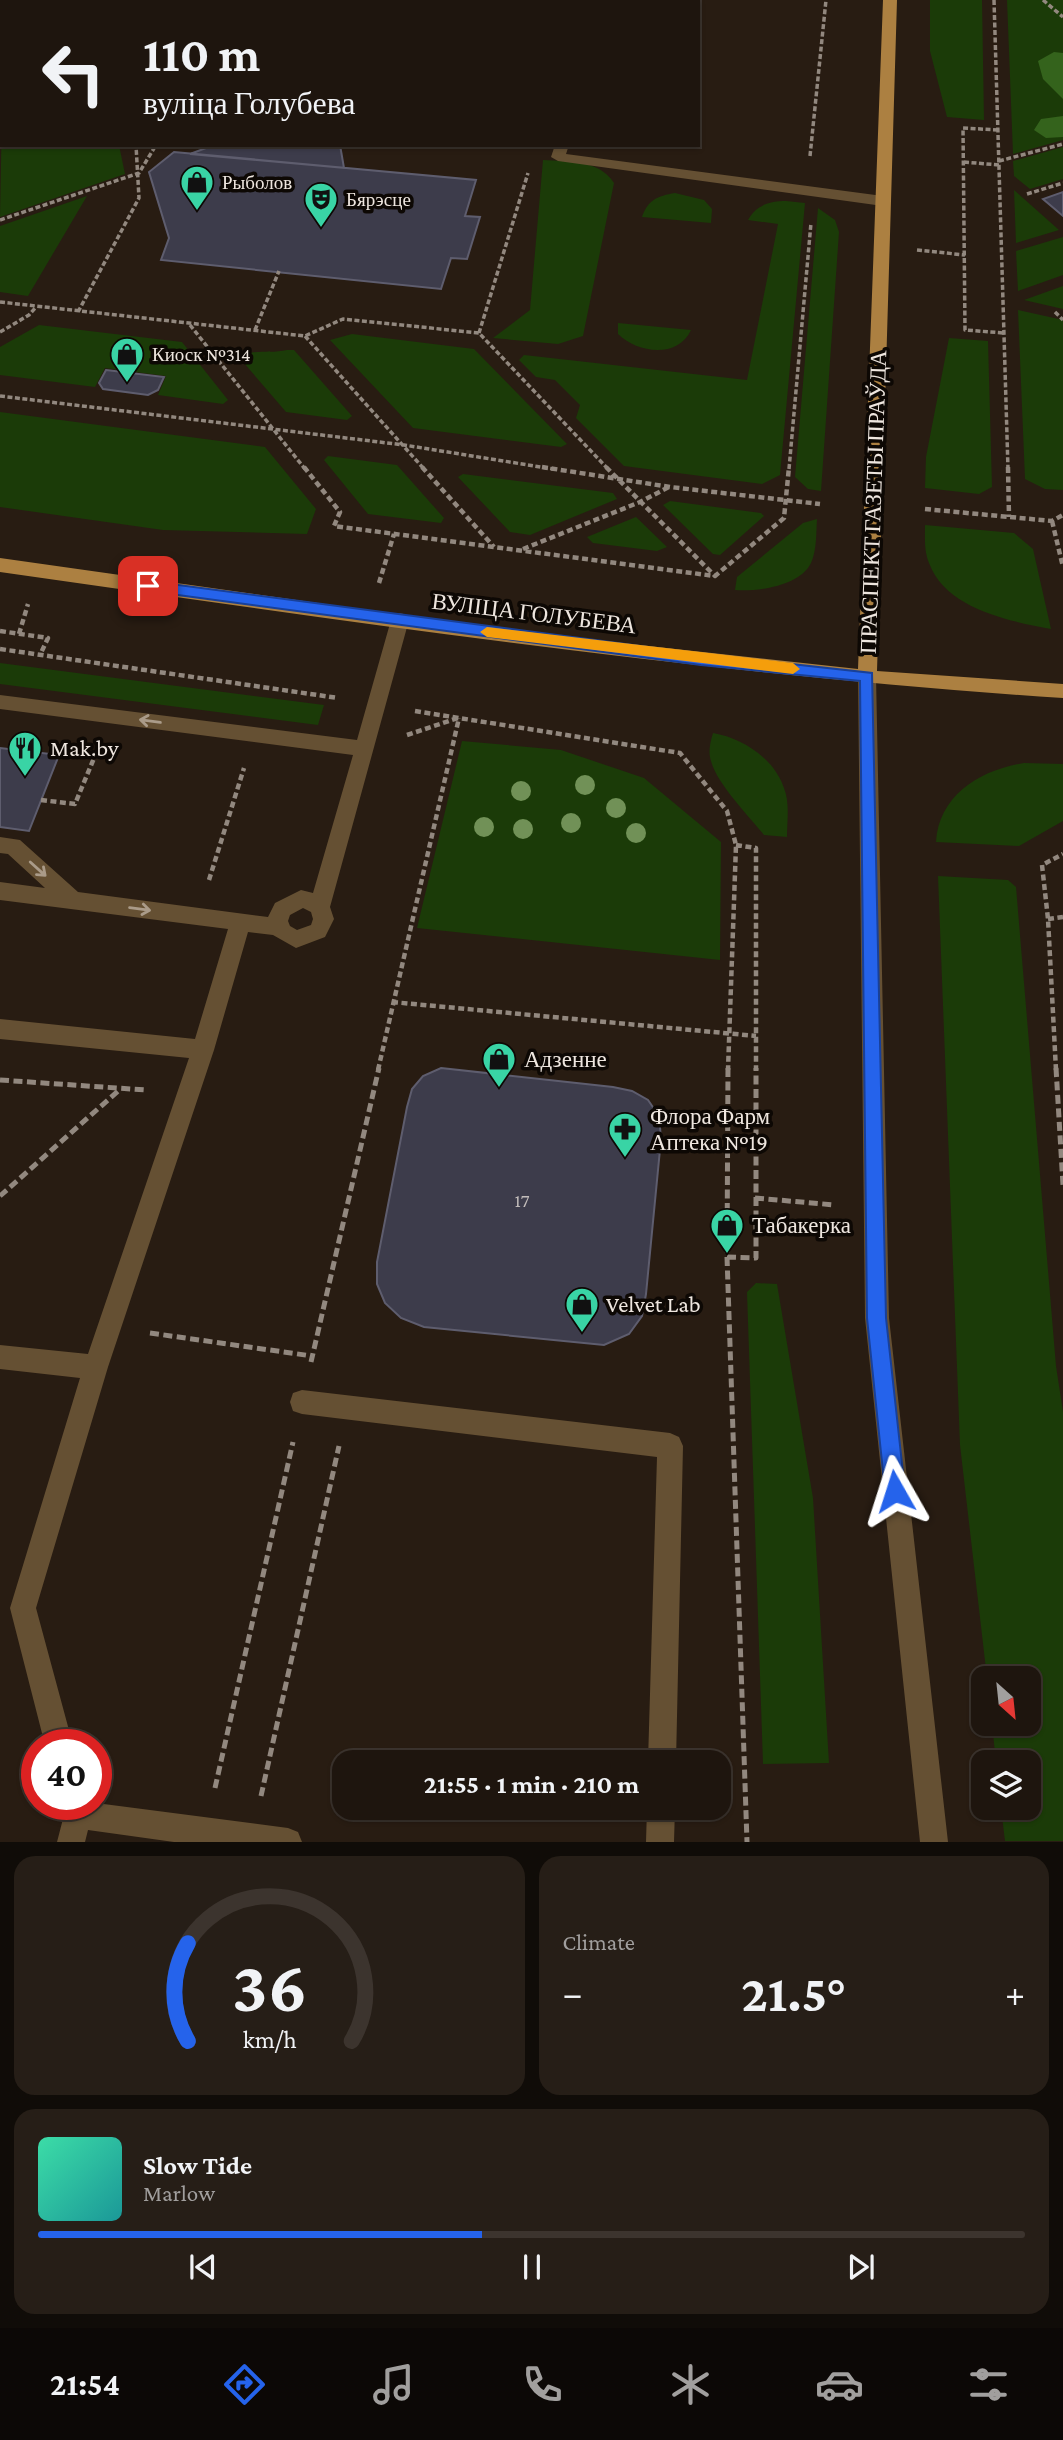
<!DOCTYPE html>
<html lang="en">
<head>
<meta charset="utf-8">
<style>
  :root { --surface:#1e150e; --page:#261e17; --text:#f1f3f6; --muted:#a19f9e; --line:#3c342e; --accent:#2563eb }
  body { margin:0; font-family:"Crimson Pro",serif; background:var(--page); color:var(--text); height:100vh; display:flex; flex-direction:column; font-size:26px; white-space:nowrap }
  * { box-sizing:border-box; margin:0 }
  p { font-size:23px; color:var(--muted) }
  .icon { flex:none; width:38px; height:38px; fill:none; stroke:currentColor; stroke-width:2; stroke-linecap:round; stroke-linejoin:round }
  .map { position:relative; height:1842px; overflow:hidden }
  .side { display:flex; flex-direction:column; gap:14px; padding:14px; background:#100c08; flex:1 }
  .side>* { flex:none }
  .hud { position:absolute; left:0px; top:0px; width:700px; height:147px; box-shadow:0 2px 5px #0004,0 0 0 2px var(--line); background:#1e150e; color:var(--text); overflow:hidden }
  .needle { width:46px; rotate:153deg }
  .fabs { position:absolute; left:971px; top:1666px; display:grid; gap:14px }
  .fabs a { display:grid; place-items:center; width:70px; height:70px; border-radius:14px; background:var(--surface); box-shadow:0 2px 5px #0004,0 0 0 2px var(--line); font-size:35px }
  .speed { position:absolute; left:21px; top:1729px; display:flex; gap:14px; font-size:35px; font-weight:700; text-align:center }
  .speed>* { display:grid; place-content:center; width:91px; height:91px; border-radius:50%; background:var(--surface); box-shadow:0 2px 5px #0004,0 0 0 2px var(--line); line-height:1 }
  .speed .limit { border:10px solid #d22; background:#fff; color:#111 }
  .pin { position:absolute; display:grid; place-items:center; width:60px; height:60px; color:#fff; margin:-30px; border-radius:14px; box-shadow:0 4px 10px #0006 }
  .me { position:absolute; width:77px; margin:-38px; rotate:354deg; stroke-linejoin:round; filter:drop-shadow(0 0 5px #0008) }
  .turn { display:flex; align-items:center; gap:24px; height:147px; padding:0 28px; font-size:32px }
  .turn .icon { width:91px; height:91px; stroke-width:2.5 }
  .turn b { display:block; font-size:49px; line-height:60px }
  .big { font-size:52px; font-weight:700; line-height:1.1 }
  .side .tile { flex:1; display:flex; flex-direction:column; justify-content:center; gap:10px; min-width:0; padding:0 24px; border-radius:21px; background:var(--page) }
  .side .dial { align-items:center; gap:0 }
  .dial svg { height:182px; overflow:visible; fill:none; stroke:var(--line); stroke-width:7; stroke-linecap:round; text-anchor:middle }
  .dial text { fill:var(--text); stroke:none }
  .song { display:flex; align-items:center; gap:21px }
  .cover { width:84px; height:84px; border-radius:10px; background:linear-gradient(135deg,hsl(160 70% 55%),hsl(180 70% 35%)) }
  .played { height:7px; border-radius:4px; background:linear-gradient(90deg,var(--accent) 45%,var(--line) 45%) }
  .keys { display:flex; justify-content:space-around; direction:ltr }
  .heat { display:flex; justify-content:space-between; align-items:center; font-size:38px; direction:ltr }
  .side .tiles { flex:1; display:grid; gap:14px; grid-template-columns:1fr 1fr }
  .tile:last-child { grid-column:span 2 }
  .trip { position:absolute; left:332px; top:1750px; width:399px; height:70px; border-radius:21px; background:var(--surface); box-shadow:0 2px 5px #0004,0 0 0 2px var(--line); font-weight:700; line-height:70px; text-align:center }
  .dock { display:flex; height:112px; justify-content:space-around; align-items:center; background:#0c0806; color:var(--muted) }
  .dock .icon { width:49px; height:49px }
  .dock .selected { color:var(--accent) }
  .dock b { font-size:32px; color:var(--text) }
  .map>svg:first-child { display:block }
  .green { fill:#1b3b08 }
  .forest { fill:#34631c }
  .building { fill:#3d3c4b; stroke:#5e5d6e; stroke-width:2 }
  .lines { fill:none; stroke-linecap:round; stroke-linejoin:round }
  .path-far2 { stroke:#92887f; stroke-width:3.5; stroke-dasharray:5 2.5; stroke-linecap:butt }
  .path-far1 { stroke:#92887f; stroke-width:4.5; stroke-dasharray:6 3.5; stroke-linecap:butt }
  .path { stroke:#92887f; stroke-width:5; stroke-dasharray:9 4.5; stroke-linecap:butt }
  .minor { fill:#655033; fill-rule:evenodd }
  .major { fill:#ac8041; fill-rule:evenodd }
  .tree { fill:#719157 }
  .oneway { stroke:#aa9b89 }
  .route { fill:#2563eb; stroke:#184099; stroke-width:2 }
  .slow { fill:#f59e0b }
  .labels { text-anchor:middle; stroke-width:7; stroke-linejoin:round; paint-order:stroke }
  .far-poi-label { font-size:19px; fill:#eee6df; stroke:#0d0804; text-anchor:start }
  .number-label { font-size:19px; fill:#c2bcba }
  .street-label { font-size:23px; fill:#eee6df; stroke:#0d0804 }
  .poi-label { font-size:23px; fill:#eee6df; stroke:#0d0804; text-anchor:start }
</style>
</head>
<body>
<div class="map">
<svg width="1063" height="1842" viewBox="0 0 1063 1842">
  <rect width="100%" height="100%" fill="#281c12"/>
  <path class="green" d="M930,0h52l2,120 -37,-3 -17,-66z
    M1007,0h56v140l-50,14z
    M2,110v35h117l6,29 -125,43z
    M1063,147v32l-33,10 -16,-13 -1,-15z
    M543,160c25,2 56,-1 71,23l-31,153 -25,8 -65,-6 37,-28z
    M1014,190l45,40 -43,13z
    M675,193l29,7 8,9 -1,14 -69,-6c6,-17 15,-21 33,-24z
    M87,196l-59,100 -28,-4v-66z
    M786,201l19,2 -25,272 -18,9 -138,-18 -48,-48 4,-13 -25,-25 -19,-3 -17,-17 5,-5 223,25 31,-156 -30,-4c8,-15 22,-19 38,-19z
    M818,208l17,12 4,12 -18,259 -13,-2 -13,-12z
    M1063,237v38l-45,16 -2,-40z
    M1063,286v23l-39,-9z
    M1018,310l45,10v170l-18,-1 -20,-10z
    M618,323l73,7c-13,29 -54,23 -73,4z
    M39,325l143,17 46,58 -5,4 -65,-9 8,-19 -61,-8 -10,19 -95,-12v-28z
    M352,334l122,15 93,95 -6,3 -148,-19 -83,-88z
    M949,338l39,3 4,146 -13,7 -54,-6 1,-31z
    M287,350h7l58,66 -5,4 -61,-8 -48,-56c16,-7 32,-2 49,-6z
    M0,412l265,35 51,62 -9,25 -144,-4 -163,-23z
    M328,456l69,9 47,53 -3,5 -73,-9 -44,-54z
    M463,474l150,19 4,6 -87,36 -20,-3 -52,-55z
    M670,501l91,12 3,3 -44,39 -7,-1 -50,-49z
    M636,517l31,30 -10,4 -64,-8 -6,-6z
    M817,519c-1,14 0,31 -6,44 -11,23 -54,29 -76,27l2,-13 66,-54z
    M925,525l89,8 19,16 18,80c-42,-8 -105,-20 -122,-66 -5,-12 -4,-25 -4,-38z
    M0,663l324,42 -6,20 -318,-41z
    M713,733c29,5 61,25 71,55 6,15 3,33 3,49l-23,-2c-15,-19 -47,-51 -53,-74 -3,-9 -1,-18 2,-28z
    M462,741l99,9 83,28 77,64 -1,118 -303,-32z
    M1024,763l39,1v57l-44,25 -83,-4c3,-47 44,-72 88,-79z
    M938,876l70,4 8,7 40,479 7,46v429h-58l-4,-33h28v-46h-33l-4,-38h37v-46h-42l-27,-233z
    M756,1283l21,1 36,214 16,265 -66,1 -16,-472z"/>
  <path class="forest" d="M1054,52l9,1v46l-20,-20 -5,-18z
    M1063,116v21l-17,1 -12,-8 7,-11z"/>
  <path class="building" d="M212,0h287l-287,2z
    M214,145h126l4,23 -154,-14z
    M174,152l302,28 -11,36 15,1 -13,42 -16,-1 -10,31 -280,-29 8,-22 -20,-66z
    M1063,192v24l-20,-17z
    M106,370l58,7 -6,13 -10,5 -45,-6 -4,-6z
    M0,748l59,7 -30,76 -29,-4z
    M441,1068l172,19 19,4 16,9 11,16 2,23 -15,155 -4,22 -13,18 -25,11 -180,-18 -23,-9 -16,-15 -8,-19v-22l30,-155 5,-18 11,-13z"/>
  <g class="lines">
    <path class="path-far2" d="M994,0l14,469
      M1043,0l20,17
      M998,130l-35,-2 2,202 39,3
      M810,156l16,-156
      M999,161l64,-17
      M964,162l35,3
      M1027,194l36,-11
      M0,220l139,-47 17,-28
      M917,250l48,5
      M0,302l305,34 38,-17 136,14 129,136
      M78,312l61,-114 -3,-53
      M1055,312l8,8
      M190,325l115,144
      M255,330l24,-59
      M0,332l29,-17 7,-8
      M479,333l49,-160
      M305,336l119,133
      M0,396l404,49 149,24
      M789,469l22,-246"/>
    <path class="path-far1" d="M304,467l36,45 -6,14 381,50 69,-58 5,-51
      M422,467l72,80
      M542,467l128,20 150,17
      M606,467l109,109
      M1008,467l1,50
      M925,509l127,12 11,-6
      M1052,521l11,46
      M523,549l117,-47 29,-15
      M379,583l15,-49
      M0,631l48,7 -8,17
      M19,634l9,-30
      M0,649l338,49
      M415,711l265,42 47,58 9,34 -8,225
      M407,735l51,-17
      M24,751l4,-9
      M41,800l34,4 22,-53
      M736,845l20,3v222
      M209,880l35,-112
      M1048,919l15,-2
      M392,1002l364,34
      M378,1070l81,-352
      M1056,1070l-8,-151 -6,-54 21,-11"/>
    <path class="path" d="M728,1068l-1,189 20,585
      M1056,1068l7,117
      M0,1080l146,10
      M0,1196l118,-105
      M755,1198l80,7
      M727,1257l29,1v-190
      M150,1333l162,23
      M311,1362l68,-294
      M215,1788l78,-346
      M261,1796l78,-350"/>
    <path class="minor" d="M545,0h14v2h-14z
      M555,145h14l-3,9 317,42 8,5 -8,5 -325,-45 -7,-4z
      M400,613l7,2 2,5 -79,287 4,12 -9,18 -29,11 -23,-13 -25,-3 -34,118 -106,317 -72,241 37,137h-28l-35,-137 70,-230 -80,-9v-24l88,9 101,-296 -189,-19v-20l195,20 33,-110 -228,-29v-18l45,6 -37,-34 -8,-1v-16l20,3 58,52 190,25 7,-14 26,-13 12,3 40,-138 -353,-46v-14l357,45 34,-120 2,-5zM303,908l8,4 2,7 -2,6 -14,5 -7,-4 -2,-5 2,-6z
      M867,669l7,2 2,5 13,642 59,524h-28l-55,-524 -7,-642 2,-5z
      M302,1390l368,43 9,4 4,9 -7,316h-28l9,-305 -355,-43 -9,-3 -3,-9 3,-9z
      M96,1803l192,25 10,4 4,10h-128l-86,-12 -3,12h-28l7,-27 -3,-11z
      M647,1808h28l-1,34h-28z"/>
    <path class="major" d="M883,0h14l-20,671 186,13v14c-357,-23 -709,-76 -1063,-126v-14l530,75 328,36z"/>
  </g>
  <g class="tree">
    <circle cx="585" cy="785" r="10"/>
    <circle cx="521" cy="791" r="10"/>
    <circle cx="616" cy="808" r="10"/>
    <circle cx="571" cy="823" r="10"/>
    <circle cx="484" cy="827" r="10"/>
    <circle cx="523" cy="829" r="10"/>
    <circle cx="636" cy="833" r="10"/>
  </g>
  <defs><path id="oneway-shaft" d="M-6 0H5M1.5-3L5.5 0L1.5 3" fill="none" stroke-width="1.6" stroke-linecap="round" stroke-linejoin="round" transform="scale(1.75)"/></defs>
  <g class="oneway">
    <use href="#oneway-shaft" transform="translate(150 721) rotate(-172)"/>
    <use href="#oneway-shaft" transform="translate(38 869) rotate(42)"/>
    <use href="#oneway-shaft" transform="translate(140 909) rotate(7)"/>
  </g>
  <path class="route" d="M148,581l553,73 171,19 14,645 19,173 -3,7 -7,3 -7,-3 -3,-7 -18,-173 -7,-637 -159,-16 -553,-74 -7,-5z"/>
  <path class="slow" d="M487,627l306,36 7,6 -7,5 -306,-37 -7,-5z"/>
  <defs>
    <symbol id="shop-pin" viewBox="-11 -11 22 30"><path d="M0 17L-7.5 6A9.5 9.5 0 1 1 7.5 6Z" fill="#39d4a5" stroke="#0d0804"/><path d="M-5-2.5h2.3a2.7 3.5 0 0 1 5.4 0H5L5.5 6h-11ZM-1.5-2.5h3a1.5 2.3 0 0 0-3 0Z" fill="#111"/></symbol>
    <symbol id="theatre-pin" viewBox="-11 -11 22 30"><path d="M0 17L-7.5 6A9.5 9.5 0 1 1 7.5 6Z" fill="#39d4a5" stroke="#0d0804"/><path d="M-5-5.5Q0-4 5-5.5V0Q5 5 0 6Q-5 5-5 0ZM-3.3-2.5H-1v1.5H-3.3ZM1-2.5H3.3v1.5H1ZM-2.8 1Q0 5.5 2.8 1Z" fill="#111"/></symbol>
    <symbol id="restaurant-pin" viewBox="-11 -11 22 30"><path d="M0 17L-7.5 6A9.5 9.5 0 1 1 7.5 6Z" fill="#39d4a5" stroke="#0d0804"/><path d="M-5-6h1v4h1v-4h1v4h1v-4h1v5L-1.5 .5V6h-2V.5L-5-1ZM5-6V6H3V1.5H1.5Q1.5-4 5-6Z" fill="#111"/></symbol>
    <symbol id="pharmacy-pin" viewBox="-11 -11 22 30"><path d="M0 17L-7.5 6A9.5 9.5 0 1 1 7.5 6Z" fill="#39d4a5" stroke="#0d0804"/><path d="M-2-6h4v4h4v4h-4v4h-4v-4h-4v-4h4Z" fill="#111"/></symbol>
  </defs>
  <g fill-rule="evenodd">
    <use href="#shop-pin" x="178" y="163" width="38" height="52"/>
    <use href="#theatre-pin" x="302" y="180" width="38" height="52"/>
    <use href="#shop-pin" x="108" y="335" width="38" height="52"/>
    <use href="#restaurant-pin" x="6" y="729" width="38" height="52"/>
    <use href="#shop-pin" x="480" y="1040" width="38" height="52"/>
    <use href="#pharmacy-pin" x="606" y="1110" width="38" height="52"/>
    <use href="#shop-pin" x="708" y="1206" width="38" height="52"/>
    <use href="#shop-pin" x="563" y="1285" width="38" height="52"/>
  </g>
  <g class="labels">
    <g class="far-poi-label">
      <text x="222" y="189">Рыболов</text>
      <text x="346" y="206">Бярэсце</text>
      <text x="152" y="361">Киоск №314</text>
    </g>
    <g class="number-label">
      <text x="522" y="1207">17</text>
    </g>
    <g class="street-label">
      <text transform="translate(873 502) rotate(-88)" y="8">ПРАСПЕКТ ГАЗЕТЫ ПРАЎДА</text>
      <text transform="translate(534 613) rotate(7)" y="8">ВУЛІЦА ГОЛУБЕВА</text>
    </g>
    <g class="poi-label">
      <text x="50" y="756">Mak.by</text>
      <text x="524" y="1067">Адзенне</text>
      <text x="650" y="1124">Флора Фарм<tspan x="650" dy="26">Аптека №19</tspan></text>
      <text x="752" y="1233">Табакерка</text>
      <text x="606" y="1312">Velvet Lab</text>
    </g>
  </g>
</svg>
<div class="fabs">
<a><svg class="needle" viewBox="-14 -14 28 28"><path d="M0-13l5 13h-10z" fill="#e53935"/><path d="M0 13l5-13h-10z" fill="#a19f9e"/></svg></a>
<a><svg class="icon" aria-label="layers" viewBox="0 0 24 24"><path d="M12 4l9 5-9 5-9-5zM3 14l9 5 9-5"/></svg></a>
</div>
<div class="speed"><div class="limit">40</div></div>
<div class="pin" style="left:148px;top:586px;background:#d93025"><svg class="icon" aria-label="arrive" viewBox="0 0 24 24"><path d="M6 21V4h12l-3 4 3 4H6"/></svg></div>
<svg class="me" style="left:895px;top:1491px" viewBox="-20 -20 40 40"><path d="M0-17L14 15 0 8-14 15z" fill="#2563eb" stroke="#fff" stroke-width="4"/></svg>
<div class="trip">21:55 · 1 min · 210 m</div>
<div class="hud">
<div class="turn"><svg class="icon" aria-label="left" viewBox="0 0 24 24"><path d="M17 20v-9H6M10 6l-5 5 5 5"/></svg><div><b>110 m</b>вуліца Голубева</div></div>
</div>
</div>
<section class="side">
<div class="tiles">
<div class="tile dial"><svg viewBox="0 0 100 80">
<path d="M14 69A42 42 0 1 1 86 69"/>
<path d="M14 69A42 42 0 0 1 14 26" stroke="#2563eb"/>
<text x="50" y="56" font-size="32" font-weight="700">36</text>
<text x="50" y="72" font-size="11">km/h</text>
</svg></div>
<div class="tile"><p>Climate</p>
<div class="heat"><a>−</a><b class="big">21.5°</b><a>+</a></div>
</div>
<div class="tile">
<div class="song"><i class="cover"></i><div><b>Slow Tide</b><p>Marlow</p></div></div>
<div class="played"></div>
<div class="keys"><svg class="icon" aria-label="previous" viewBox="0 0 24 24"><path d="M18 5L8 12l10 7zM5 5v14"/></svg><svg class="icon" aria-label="pause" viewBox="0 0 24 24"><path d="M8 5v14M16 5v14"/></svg><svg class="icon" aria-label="next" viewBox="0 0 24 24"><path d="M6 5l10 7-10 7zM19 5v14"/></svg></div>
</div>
</div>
</section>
<nav class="dock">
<b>21:54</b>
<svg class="icon selected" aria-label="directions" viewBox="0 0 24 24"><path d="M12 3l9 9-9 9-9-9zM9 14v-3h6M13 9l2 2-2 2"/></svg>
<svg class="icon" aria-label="music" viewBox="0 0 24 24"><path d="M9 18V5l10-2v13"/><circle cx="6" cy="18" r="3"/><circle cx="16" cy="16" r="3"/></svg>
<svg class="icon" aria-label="phone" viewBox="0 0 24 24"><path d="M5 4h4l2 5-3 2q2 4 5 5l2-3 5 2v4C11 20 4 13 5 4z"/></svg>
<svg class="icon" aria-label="climate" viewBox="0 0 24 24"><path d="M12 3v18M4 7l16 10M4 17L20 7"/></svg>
<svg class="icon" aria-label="car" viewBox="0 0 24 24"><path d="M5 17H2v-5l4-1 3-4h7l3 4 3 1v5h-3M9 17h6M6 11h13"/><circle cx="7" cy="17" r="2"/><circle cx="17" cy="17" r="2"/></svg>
<svg class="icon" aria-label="filters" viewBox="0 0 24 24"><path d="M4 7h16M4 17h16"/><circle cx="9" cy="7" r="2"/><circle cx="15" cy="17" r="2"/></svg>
</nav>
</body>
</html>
